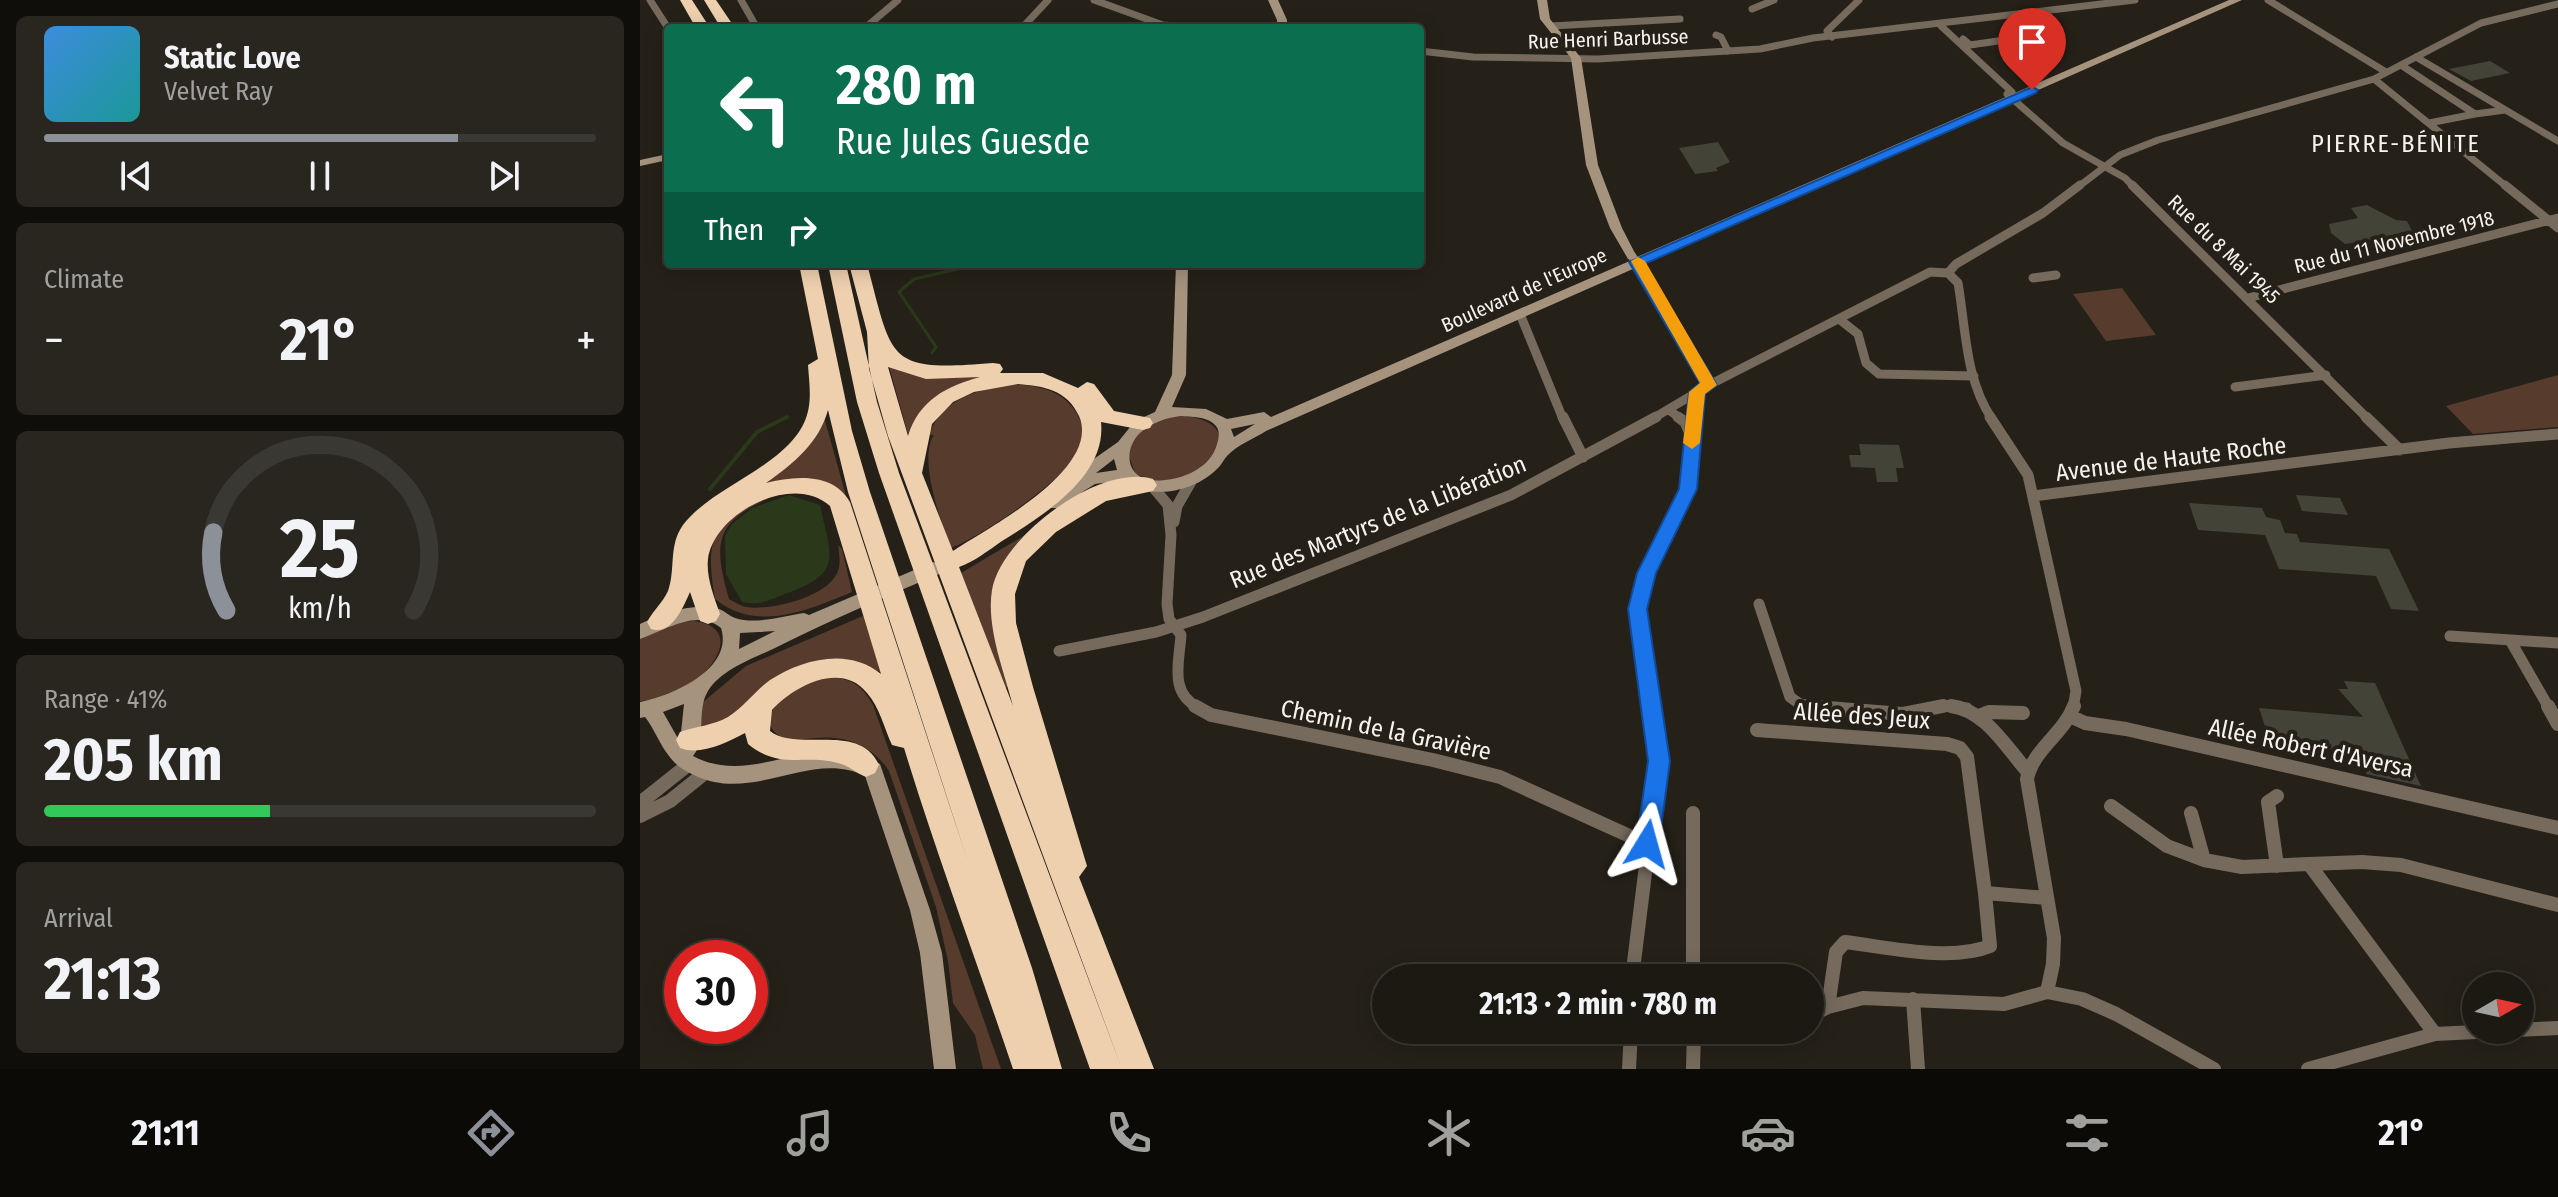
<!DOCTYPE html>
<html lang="en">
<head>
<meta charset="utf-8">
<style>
  :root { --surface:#1c1912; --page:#292620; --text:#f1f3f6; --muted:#a0a09f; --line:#3a3832; --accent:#8c9099 }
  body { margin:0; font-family:"Fira Sans Condensed",sans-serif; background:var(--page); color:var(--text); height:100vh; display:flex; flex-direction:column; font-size:30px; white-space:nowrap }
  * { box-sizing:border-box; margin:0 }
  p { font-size:26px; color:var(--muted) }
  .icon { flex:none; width:44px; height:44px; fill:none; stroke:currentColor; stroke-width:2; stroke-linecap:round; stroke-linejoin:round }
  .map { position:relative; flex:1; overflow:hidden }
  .details { display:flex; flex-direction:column; gap:16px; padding:16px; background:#0f0e0a; width:640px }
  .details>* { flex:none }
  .hud { position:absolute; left:24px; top:24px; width:760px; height:244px; border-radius:8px; box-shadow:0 4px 20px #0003,0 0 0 2px var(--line); background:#0b6e4f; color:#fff; overflow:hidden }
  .needle { width:52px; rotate:81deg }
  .tools { position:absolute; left:1822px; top:972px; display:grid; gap:16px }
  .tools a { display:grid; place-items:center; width:72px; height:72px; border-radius:50%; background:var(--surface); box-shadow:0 4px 20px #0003,0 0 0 2px var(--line); font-size:40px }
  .speed { position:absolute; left:24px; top:940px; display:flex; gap:16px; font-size:40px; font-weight:700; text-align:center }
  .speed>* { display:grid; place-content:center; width:104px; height:104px; border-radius:50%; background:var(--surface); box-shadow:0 4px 20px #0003,0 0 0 2px var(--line); line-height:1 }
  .speed .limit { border:12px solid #d22; background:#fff; color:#111 }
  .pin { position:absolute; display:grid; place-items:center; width:68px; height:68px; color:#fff; margin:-82px -34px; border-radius:50% 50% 50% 0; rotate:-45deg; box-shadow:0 0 8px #0007 }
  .pin .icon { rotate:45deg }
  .me { position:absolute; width:88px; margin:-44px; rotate:8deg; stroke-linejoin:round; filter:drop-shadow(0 0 6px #0008) }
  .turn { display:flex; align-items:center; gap:28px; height:168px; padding:0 40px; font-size:36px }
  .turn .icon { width:104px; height:104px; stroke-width:2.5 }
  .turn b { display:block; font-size:56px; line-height:68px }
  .then { display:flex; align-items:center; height:76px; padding:0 40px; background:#0003; gap:16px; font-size:30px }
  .big { font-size:60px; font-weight:700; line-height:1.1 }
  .details .widget { flex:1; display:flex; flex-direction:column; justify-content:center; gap:12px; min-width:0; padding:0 28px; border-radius:12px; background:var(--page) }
  .details .dial { align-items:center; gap:0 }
  .dial svg { height:208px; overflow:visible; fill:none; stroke:var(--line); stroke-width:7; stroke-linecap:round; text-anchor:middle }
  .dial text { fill:var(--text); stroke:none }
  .song { display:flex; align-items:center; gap:24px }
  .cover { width:96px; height:96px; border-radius:12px; background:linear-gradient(135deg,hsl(210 70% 55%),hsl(180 70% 35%)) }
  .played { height:8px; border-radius:4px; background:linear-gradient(90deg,var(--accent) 75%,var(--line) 75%) }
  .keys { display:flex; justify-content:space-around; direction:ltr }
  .heat { display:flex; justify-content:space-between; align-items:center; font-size:44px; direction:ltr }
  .charge { height:12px; border-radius:6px; background:linear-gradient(90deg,#34c759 41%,var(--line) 0) }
  .trip { position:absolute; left:732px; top:964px; width:452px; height:80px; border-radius:40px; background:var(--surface); box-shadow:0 4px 20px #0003,0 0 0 2px var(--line); font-weight:700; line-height:80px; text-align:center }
  .tabs { display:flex; height:128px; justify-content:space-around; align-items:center; background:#0b0a07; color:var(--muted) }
  .tabs .icon { width:56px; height:56px }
  .tabs .active { color:var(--accent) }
  .tabs b { font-size:36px; color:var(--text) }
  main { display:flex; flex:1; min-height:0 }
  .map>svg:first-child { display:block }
  .green { fill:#573c2d }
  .water { fill:#29391a }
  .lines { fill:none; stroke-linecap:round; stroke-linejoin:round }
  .stream-far1 { stroke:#29391a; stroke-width:3 }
  .stream { stroke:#29391a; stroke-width:4 }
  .building { fill:#434338 }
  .street-far3 { stroke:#766a5d; stroke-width:7 }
  .street-far2 { stroke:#766a5d; stroke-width:9 }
  .street-far1 { stroke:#766a5d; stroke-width:11 }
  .street { stroke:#766a5d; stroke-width:14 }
  .secondary { fill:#a6937e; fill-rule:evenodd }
  .highway { fill:#eed0af; fill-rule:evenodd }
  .route { fill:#1a73e8; stroke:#114b97; stroke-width:2 }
  .slow { fill:#f59e0b }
  .labels { text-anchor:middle; stroke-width:8; stroke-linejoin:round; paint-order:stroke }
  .far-street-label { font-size:20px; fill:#f7f4ee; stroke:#252118 }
  .far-quarter-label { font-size:24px; letter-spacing:2px; fill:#f7f4ee; stroke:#252118 }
  .street-label { font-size:24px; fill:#f7f4ee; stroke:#252118 }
</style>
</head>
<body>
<main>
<section class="details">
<div class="widget">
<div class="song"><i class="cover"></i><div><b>Static Love</b><p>Velvet Ray</p></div></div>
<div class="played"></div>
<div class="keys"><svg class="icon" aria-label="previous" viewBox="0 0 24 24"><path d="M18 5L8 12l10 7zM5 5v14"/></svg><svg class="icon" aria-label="pause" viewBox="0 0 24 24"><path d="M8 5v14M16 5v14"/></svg><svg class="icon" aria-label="next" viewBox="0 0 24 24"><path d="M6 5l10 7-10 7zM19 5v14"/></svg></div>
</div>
<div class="widget"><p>Climate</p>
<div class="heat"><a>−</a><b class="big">21°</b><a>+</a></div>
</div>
<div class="widget dial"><svg viewBox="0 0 100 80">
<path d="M14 69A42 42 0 1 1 86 69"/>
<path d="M14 69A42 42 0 0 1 9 39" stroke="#8c9099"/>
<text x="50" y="56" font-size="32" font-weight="700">25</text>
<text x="50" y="72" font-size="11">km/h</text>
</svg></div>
<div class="widget"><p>Range · 41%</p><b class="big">205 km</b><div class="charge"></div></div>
<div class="widget"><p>Arrival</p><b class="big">21:13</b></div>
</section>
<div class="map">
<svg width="1918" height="1069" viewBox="0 0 1918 1069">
  <rect width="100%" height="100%" fill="#252118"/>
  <path class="green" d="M1482,288l34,47 -50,6 -33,-47z
    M249,366l30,10 64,-2 -74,64z
    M1918,375v52l-85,7 -27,-28z
    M372,384c22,1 47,5 61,24 10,13 14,28 5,45 -14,27 -97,84 -127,95 -11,-28 -33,-91 -17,-113h-4v-3c14,-35 49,-42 82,-48z
    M540,415c91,10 5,90 -45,58l-8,-23c11,-22 30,-30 53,-35z
    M184,417l22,79c-33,-27 -61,-15 -99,-7z
    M134,496c-58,25 -62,44 -45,103 6,3 11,7 17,8 24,4 83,-10 92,-36 3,-7 1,-19 0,-26l4,4 10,43c-44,18 -95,41 -137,7 -11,-64 -2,-79 59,-103z
    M392,531l-20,21 -2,134 -5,2 -44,-115z
    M223,616l19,57 -22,-10 -100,34 -54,35 -11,-11 1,-13 50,-42z
    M54,621c49,7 20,49 -6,65 -15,8 -31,14 -48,15v-62l37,-17z
    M190,677c23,2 32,9 43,28l128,364h-18l-8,-34 -22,-32 -5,-42 -12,-54 -47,-136c-17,-26 -43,-36 -74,-33 -11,1 -22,4 -31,0 -28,-11 -8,-40 11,-51 10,-5 24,-7 35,-10z"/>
  <path class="water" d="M149,495l31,10c11,52 24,68 -35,89 -16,6 -26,12 -43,8l-16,-28 -1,-38 7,-12 20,-16z"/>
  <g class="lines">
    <path class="stream-far1" d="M292,353l4,-6 -37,-55 15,-13 66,-15
      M143,419l4,-2"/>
    <path class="stream" d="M70,489l47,-57 30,-15"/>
  </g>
  <path class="building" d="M1850,61l20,12 -39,8 -22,-12z
    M1078,142l12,20 -14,6 2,3 -23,3 -16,-26z
    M1727,205l29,15 11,1 6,12 -68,11 -14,-11 -2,-9 29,-6 -7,-10z
    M1219,444l40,1 5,23h-8l2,14h-21l-2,-14 -24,-1 -2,-12h12z
    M1656,495l44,3 8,17 -46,-4z
    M1549,503l73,5 4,9 14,3 5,13 12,1 3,8 89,7 30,62 -28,-2 -15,-33 -97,-7 -14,-34 -67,-5z
    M1704,681l31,2 46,103 -55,-12 6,-21 -101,-9 -12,-36 104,9 -25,-28h10z"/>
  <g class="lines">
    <path class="street-far3" d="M10,0l18,28
      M101,0l16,28
      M454,0l69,25 44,3
      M1628,0l118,72
      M1112,9l22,-9
      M911,26l129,-7
      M1301,26l71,66
      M225,28l33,-28
      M382,28l26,-28
      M1076,35l5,2 7,14
      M1192,37l-5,-6 32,-31
      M1323,39l7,6 28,-4
      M780,51l53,6 125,2 162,-10 53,-11 322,-38
      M1776,57l142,84
      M1761,65l74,49 30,-4
      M1734,79l133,108
      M1367,94l56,49 62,35 9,9
      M1789,123l46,-9
      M1438,187l42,-32 38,-15 216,-61 107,-56 77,-19"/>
    <path class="street-far2" d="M1492,185l236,234
      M1865,185l53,43
      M992,256l77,129
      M1308,273l10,10c8,46 7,96 34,136
      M1393,278l23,-3
      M1608,298l310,-80
      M880,314l43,105
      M1199,319l19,15 8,29 13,11 95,2
      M1595,387l91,-12
      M1029,410l12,9
      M1012,419l57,-34 221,-113 18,1 8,-9 87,-51 37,-28
      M1055,419l2,-27"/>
    <path class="street-far1" d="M923,417l20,40
      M1038,417l7,5 7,16
      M1350,417l38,58 48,216 -3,17
      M1726,417l34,33
      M512,486l16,19 3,30 -4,69 2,15 12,16c-2,29 -12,58 18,73
      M1393,496l416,-53 109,-9
      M534,522l3,-16 15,-26
      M1119,604l31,93 14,10 20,1
      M1810,636l108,7
      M1870,640l39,68
      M419,651l97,-19 47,-15 308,-122 145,-78
      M1011,708l-14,-99 9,-36 42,-84 7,-72
      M1292,708l14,-2 21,2"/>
    <path class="street" d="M555,706l16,9 222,45 67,17 147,67
      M1163,706l99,8 41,-8
      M1311,706c34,4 55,41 77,66
      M1908,706l10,18
      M1339,716l10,-4 34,1
      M1432,717l13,6 41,6 432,99
      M1117,730l190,14 13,4 7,9 18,136 62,5
      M1637,796l-9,6 9,64
      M0,803l49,-39
      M1471,806l56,40 37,14
      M1053,813v165
      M1551,813l13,47 38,7 67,-3
      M0,816l30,-15 36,-29
      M992,978l27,-217 -8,-55
      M1407,992l6,-28 1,-26 -27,-159c6,-30 36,-44 47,-73
      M1273,999l5,70
      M1188,1007l8,-55 9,-10c42,5 106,20 145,4l-5,-53
      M1170,1016l18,-9 35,-9 141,6 43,-12 35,7 34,15 98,55
      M1018,1030c43,5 85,16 126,0
      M1795,1034l-126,-170 53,-2 39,3 157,40
      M989,1069l2,-39
      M1053,1069l1,-39
      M1668,1069l127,-35 123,-6"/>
    <path class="secondary" d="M628,0h10l9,20v8h-10v-8z
      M897,0h10l3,19 31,39 17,107 24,63 15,29 592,-257h13l-976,431c-11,7 -28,14 -37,23 -5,4 -7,11 -12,15 -23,23 -67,32 -93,11l-29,4 -38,24h-12l-2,-4 2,-4 27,-17 -4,-4 3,-4 47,-33 17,-21 20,-9 17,-37 4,-111h12l-2,111 -14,32 34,2 21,10 37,-7 7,5 361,-157 -4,-1 -18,-31 -24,-63 -15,-107 -31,-39zM540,416c11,1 28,0 36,10 4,5 3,12 1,18 -6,26 -41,39 -66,36 -26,-3 -27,-32 -11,-47 11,-10 26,-15 40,-17zM615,424l-21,13 -3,-8zM474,459l3,11 -21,3z
      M28,154v6l-28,6v-6z
      M293,562l6,2 2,5 -2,5c-55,23 -110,47 -164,74 -23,11 -53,21 -67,43 -12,19 -1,49 -15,65 53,28 104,-13 158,-4 10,1 20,7 29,12l50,146 12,43 14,116h-22l-14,-116 -10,-43 -45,-134c-53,-27 -111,27 -169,0 -8,-4 -15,-7 -21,-13 -12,-12 -18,-28 -27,-42l-3,-4 -5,1v-16c32,-6 94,-33 81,-74 -24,-20 -57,3 -81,11v-15c24,-11 53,-22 79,-15 6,2 10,7 16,9 20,7 48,-2 69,-5l5,2zM135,631l-36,18 1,-16zM44,704l-4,38 -17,-30z"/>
    <path class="highway" d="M40,0h12l18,28h-14z
      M64,0h12l19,28h-14z
      M159,264h18l35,167 18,61 162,476 30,101h-49c-36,-107 -76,-213 -109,-321l-12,-3c-8,-17 -12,-37 -25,-52 -26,-32 -73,-7 -95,17l-2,21c28,22 89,-10 109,34l-4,8 -9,4c-10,-4 -18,-12 -28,-14 -35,-9 -58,7 -90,-19l-3,-11c-19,10 -45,23 -65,15l-4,-8 4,-8c16,-6 32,-6 48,-15 16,-10 27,-26 42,-37 32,-21 79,-33 111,-6l-51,-168c-37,-34 -116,7 -122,53 -2,18 6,38 12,55l-4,7 -8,3 -8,-3 -10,-29c-7,16 -19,44 -39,37l-4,-7c6,-11 16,-20 21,-31 8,-22 0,-45 15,-66 31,-41 109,-60 124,-110 5,-16 2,-34 1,-50l10,-6zM188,410l20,82 121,373 -119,-363c-17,-30 -56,-26 -84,-19 27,-19 53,-40 62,-73z
      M188,264h18l31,138 22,71 223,596h-32l-211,-596 -22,-71z
      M209,264h18c26,97 19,108 126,99l7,1 3,5 -3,4h43l35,15 9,-6 7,2 20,27 36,7 3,5 -3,5 -7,2 -42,-8c6,55 -59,94 -99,119 -13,9 -28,21 -43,26l54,139c-9,-35 -27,-79 -21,-116 9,-53 107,-127 161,-111l4,6 -4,6 -47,10 -50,31 -30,29 -11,33 1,29 17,64 54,179 -8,11 75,192h-32l-234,-633 -19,-67 -2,-37zM248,367l38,12 54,-2c-33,9 -61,23 -72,59zM378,384c26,2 49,6 61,32 23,53 -91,112 -126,135l-31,-78 10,-49 21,-22 21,-10z"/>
  </g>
  <path class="route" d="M1392,87l6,3 -2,3 -392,171 73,121 -12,9 -8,95 -41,84 -9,36 23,152 -11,83 -4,7 -8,3 -8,-3 -3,-7 12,-83 -20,-152 9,-36 42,-84 10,-97 11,-9 -71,-121z"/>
  <path class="slow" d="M998,257l7,4 72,124 -12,9 -5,49 -8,6 -9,-6 6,-51 11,-9 -69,-122z"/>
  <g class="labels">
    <g class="far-street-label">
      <text transform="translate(968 39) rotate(-2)" y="7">Rue Henri Barbusse</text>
      <text transform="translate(1754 242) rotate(-14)" y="7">Rue du 11 Novembre 1918</text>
      <text transform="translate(1584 249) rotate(44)" y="7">Rue du 8 Mai 1945</text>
      <text transform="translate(884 290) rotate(-24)" y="7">Boulevard de l'Europe</text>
    </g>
    <g class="far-quarter-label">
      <text x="1756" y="152">PIERRE-BÉNITE</text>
    </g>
    <g class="street-label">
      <text transform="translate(1531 459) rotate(-7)" y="8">Avenue de Haute Roche</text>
      <text transform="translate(738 522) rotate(-22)" y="8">Rue des Martyrs de la Libération</text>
      <text transform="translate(1222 716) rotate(4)" y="8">Allée des Jeux</text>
      <text transform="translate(746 730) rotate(12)" y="8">Chemin de la Gravière</text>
      <text transform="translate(1671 748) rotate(12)" y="8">Allée Robert d'Aversa</text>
    </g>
  </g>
</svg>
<div class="tools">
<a><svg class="needle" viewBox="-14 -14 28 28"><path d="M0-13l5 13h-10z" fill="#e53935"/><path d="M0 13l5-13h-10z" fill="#a0a09f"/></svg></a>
</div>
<div class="speed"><div class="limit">30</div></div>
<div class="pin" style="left:1392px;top:90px;background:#d93025"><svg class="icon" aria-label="arrive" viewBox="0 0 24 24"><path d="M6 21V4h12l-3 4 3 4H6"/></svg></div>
<svg class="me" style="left:1007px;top:844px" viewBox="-20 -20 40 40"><path d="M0-17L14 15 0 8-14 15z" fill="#1a73e8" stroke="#fff" stroke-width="4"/></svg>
<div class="trip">21:13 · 2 min · 780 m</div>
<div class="hud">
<div class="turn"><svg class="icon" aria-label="left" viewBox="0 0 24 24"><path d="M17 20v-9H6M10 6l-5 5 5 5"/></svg><div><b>280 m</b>Rue Jules Guesde</div></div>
<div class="then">Then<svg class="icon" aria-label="right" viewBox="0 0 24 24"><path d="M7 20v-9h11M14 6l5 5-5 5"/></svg></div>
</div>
</div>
</main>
<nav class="tabs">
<b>21:11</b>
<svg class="icon active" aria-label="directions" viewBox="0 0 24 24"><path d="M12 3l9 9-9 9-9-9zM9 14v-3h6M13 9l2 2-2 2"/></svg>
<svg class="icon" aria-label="music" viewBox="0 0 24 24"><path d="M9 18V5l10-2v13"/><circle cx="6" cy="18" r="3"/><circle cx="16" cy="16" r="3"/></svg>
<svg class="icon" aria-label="phone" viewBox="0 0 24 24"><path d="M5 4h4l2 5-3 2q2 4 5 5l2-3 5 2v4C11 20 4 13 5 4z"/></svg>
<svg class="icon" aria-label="climate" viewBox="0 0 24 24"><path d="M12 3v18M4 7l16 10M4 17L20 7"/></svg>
<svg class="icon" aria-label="car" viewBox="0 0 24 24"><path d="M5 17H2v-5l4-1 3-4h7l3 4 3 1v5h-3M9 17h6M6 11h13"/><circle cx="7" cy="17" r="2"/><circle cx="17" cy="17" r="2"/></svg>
<svg class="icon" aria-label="filters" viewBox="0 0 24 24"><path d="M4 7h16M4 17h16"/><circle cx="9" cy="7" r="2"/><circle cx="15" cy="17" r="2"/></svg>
<b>21°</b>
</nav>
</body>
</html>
